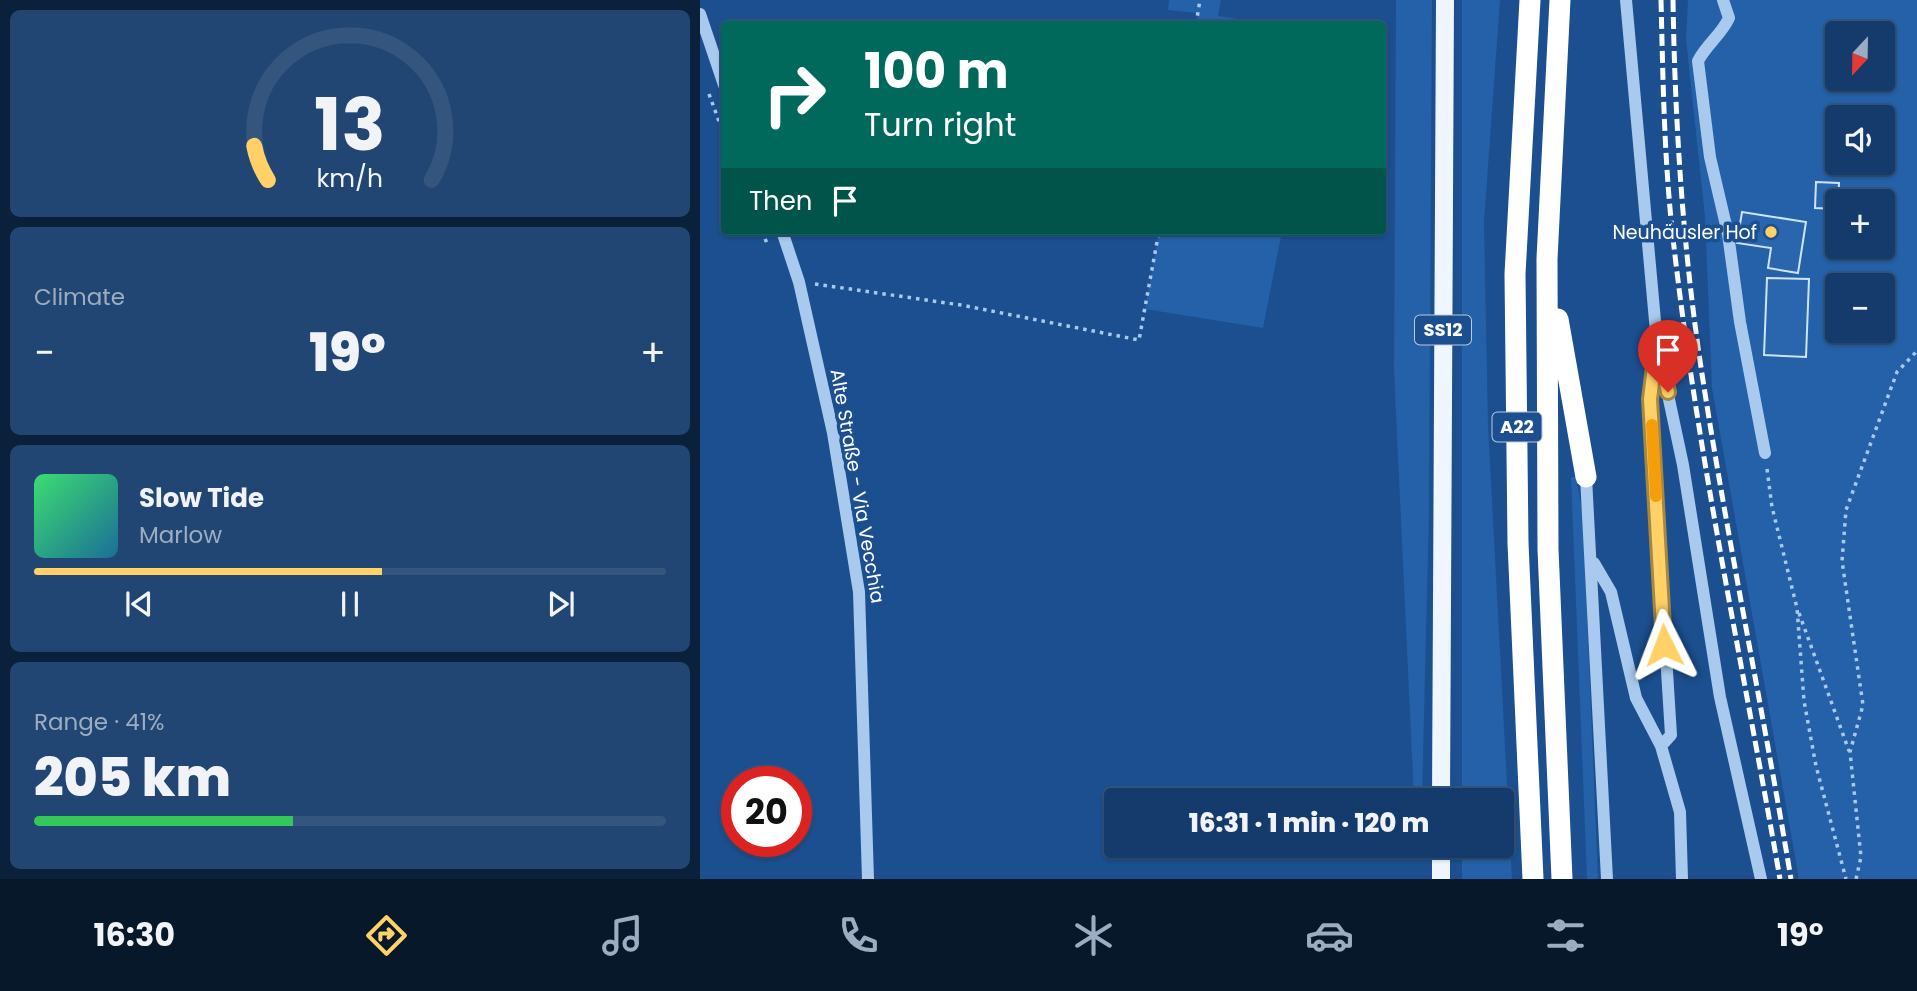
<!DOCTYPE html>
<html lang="en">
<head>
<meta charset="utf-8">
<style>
  :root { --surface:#143b6b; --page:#214673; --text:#f1f3f6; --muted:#9dadc1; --line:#33557e; --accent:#ffd166 }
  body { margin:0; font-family:Poppins,sans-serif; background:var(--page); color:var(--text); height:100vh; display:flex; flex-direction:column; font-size:26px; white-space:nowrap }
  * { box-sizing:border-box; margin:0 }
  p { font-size:23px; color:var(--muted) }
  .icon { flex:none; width:38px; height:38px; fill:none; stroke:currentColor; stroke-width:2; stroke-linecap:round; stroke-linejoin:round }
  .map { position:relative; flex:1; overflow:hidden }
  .sheet { display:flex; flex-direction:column; gap:10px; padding:10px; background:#0b203b; width:700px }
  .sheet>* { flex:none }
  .guide { position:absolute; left:21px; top:21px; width:665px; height:214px; border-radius:7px; box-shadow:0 2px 5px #0004,0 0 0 2px var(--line); background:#00695c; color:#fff; overflow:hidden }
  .needle { width:46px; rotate:202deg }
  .buttons { position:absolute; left:1125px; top:21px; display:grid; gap:14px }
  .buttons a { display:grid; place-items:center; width:70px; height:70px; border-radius:7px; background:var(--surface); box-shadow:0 2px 5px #0004,0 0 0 2px var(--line); font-size:35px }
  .speed { position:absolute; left:21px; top:766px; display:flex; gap:14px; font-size:35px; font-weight:700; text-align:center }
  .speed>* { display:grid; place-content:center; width:91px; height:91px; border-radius:50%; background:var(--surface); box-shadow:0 2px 5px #0004,0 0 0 2px var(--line); line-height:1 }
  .speed .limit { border:10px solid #d22; background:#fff; color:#111 }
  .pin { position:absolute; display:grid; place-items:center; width:60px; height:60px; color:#fff; margin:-72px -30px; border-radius:50% 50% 50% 0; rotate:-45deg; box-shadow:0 0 7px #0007 }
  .pin .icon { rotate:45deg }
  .me { position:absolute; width:77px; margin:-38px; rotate:357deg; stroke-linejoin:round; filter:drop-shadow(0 0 5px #0008) }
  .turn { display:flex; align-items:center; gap:24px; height:147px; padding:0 28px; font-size:32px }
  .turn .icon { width:91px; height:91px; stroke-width:2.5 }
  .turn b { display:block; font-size:49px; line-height:60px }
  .then { display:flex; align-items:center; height:66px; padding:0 28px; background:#0003; gap:14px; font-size:26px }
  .big { font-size:52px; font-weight:800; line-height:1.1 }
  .sheet .tile { flex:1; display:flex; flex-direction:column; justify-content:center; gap:10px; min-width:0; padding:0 24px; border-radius:10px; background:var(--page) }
  .sheet .dial { align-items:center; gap:0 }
  .dial svg { height:182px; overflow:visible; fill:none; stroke:var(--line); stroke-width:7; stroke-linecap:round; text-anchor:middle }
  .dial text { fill:var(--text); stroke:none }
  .song { display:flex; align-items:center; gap:21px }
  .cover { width:84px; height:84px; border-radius:10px; background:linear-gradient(135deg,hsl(140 70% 55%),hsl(200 70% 35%)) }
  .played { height:7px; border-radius:4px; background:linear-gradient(90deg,var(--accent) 55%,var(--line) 55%) }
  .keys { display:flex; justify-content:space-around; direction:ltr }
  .heat { display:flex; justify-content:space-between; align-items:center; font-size:38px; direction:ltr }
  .charge { height:10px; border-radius:5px; background:linear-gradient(90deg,#34c759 41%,var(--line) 0) }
  .trip { position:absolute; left:404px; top:788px; width:410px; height:70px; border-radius:7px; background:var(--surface); box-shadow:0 2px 5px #0004,0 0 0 2px var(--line); font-weight:800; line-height:70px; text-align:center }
  .tab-bar { display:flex; height:112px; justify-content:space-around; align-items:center; background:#08182b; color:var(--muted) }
  .tab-bar .icon { width:49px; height:49px }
  .tab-bar .active { color:var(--accent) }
  .tab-bar b { font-size:32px; color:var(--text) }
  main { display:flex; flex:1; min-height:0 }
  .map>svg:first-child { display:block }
  .green { fill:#2461a8; fill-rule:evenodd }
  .building { fill:#2a66ad; stroke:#cfe3fa; stroke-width:2 }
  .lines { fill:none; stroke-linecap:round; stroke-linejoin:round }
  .path { stroke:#a9c9ee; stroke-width:3.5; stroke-dasharray:3.5 5; stroke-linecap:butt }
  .minor { stroke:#a9c9ee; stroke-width:12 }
  .major { stroke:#f0f6ff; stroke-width:18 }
  .highway { stroke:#fff; stroke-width:21 }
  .rail { stroke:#fff; stroke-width:5; stroke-dasharray:12 5; stroke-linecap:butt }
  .route-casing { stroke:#a68842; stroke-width:18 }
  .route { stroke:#ffd166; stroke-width:12 }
  .slow { stroke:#f59e0b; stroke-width:12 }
  .poi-dot { fill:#ffd166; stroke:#1b4f8f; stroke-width:2.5 }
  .labels { text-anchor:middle; stroke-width:7; stroke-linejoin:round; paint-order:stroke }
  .shield { fill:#1b4f8f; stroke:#bbcadd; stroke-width:2 }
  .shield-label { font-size:18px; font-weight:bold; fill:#fff }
  .poi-label { font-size:19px; fill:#fff; stroke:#1b4f8f; text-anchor:end }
  .street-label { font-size:19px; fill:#fff; stroke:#1b4f8f }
</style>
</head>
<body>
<main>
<section class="sheet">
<div class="tile dial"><svg viewBox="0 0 100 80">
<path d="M14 69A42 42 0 1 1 86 69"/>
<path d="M14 69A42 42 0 0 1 8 54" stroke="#ffd166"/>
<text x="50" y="56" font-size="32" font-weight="700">13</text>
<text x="50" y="72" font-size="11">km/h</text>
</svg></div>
<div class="tile"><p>Climate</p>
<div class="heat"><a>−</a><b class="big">19°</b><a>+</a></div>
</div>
<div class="tile">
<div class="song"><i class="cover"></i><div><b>Slow Tide</b><p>Marlow</p></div></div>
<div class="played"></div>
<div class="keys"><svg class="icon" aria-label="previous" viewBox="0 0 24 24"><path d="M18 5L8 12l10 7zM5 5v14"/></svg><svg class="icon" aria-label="pause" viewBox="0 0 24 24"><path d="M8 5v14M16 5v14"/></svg><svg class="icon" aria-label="next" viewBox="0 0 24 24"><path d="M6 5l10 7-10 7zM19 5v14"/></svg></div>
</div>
<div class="tile"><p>Range · 41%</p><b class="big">205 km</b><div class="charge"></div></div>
</section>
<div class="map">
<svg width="1217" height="879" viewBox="0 0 1217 879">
  <rect width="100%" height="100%" fill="#1b4f8f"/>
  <path class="green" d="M469,0h52l-3,16 55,8h-77l2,-11 -30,-3z
    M696,0h36l-3,511 -7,289h-8l-20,-430z
    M762,0h38l-16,222 4,203 24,454h-50v-34h40v-45h-40z
    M988,0h229v879h-118l-87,-491 -7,-171 -19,-178zM1138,33h45v46h-45zM1138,117h45v46h-45zM1138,201h45v46h-45zM1138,285h45v46h-45z
    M459,231h123l-19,97 -118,-19z
    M871,477h5l7,39 15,363h-11z"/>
  <path class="building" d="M1116,182l23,1 -1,26 -23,-1z
    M1042,212l64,10 -8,51 -30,-5 3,-20 -34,-5z
    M1067,278l42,1 -3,78 -42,-2z"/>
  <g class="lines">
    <path class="path" d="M496,24l4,-24
      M9,94l15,41
      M62,231l6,15
      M115,284l146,21 178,35 20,-109
      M1067,469l5,38 25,101 7,93 12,65 30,113
      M1099,613l50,138
      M1156,879l5,-22 -11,-105 13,-47 -21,-144 4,-51 51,-138 20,-21"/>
    <path class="minor" d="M926,0l31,343 26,122 37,232 41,182
      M1023,0l6,18c-8,17 -22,26 -31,43l12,96 18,77 12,88 25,131
      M0,14l24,71
      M82,231l17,51 34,151 26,159 9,287
      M956,354l-6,45 21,336 -10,11
      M886,477l21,402
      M894,563l17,29 25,106 25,48 19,66 2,67"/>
    <path class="major" d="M741,800l4,-800
      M741,845v34"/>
    <path class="highway" d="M830,0l-15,274 3,269 15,336
      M860,0l-13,259 1,290 14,330
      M858,319l28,158"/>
    <path class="rail" d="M961,0c2,79 3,159 12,238 24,215 70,428 107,641
      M973,0c2,125 10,250 29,374 26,169 61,336 89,505"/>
  </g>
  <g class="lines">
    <defs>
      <path id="route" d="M964,645l-14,-246 7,-56 11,49"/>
    </defs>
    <use href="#route" class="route-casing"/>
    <use href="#route" class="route"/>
    <path class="slow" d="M952,425l4,71"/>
  </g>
  <circle class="poi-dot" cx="1071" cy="232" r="7"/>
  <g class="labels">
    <g class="shield">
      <rect x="715" y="315.5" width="56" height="29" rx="5"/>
      <rect x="792.5" y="412.5" width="49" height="29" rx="5"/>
    </g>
    <g class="shield-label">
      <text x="743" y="336">SS12</text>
      <text x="817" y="433">A22</text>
    </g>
    <g class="poi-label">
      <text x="1057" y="239">Neuhäusler Hof</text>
    </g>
    <g class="street-label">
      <text transform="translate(158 486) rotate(80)" y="7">Alte Straße - Via Vecchia</text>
    </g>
  </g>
</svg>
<div class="buttons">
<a><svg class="needle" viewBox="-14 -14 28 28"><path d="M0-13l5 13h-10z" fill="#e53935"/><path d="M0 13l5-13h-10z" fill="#9dadc1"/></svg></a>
<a><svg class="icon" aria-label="sound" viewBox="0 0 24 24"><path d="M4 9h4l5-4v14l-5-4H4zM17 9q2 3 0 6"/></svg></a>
<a>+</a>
<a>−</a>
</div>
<div class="speed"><div class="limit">20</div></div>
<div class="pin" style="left:968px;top:392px;background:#d93025"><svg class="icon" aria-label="arrive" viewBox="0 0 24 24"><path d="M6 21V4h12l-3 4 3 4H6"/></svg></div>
<svg class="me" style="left:964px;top:645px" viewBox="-20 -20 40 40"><path d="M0-17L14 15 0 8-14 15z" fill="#ffd166" stroke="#fff" stroke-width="4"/></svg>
<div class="trip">16:31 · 1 min · 120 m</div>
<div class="guide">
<div class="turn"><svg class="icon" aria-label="right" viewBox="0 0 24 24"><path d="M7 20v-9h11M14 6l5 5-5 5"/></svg><div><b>100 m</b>Turn right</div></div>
<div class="then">Then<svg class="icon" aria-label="arrive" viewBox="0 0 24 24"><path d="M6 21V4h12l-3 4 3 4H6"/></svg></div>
</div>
</div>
</main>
<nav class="tab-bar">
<b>16:30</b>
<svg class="icon active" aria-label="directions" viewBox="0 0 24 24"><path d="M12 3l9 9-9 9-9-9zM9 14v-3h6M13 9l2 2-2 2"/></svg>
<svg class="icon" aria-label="music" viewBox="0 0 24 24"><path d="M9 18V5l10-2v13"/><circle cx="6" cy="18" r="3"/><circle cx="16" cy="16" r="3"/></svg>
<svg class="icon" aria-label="phone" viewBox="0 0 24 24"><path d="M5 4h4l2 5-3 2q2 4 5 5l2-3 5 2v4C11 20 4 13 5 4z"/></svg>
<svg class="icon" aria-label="climate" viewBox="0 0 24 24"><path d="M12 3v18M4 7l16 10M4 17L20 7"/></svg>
<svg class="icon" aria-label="car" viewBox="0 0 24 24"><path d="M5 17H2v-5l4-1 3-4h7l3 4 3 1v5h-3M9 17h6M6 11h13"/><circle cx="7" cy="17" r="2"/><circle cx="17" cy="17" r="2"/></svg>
<svg class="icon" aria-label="filters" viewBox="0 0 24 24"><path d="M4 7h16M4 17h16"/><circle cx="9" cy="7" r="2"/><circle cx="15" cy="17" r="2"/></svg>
<b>19°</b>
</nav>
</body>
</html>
